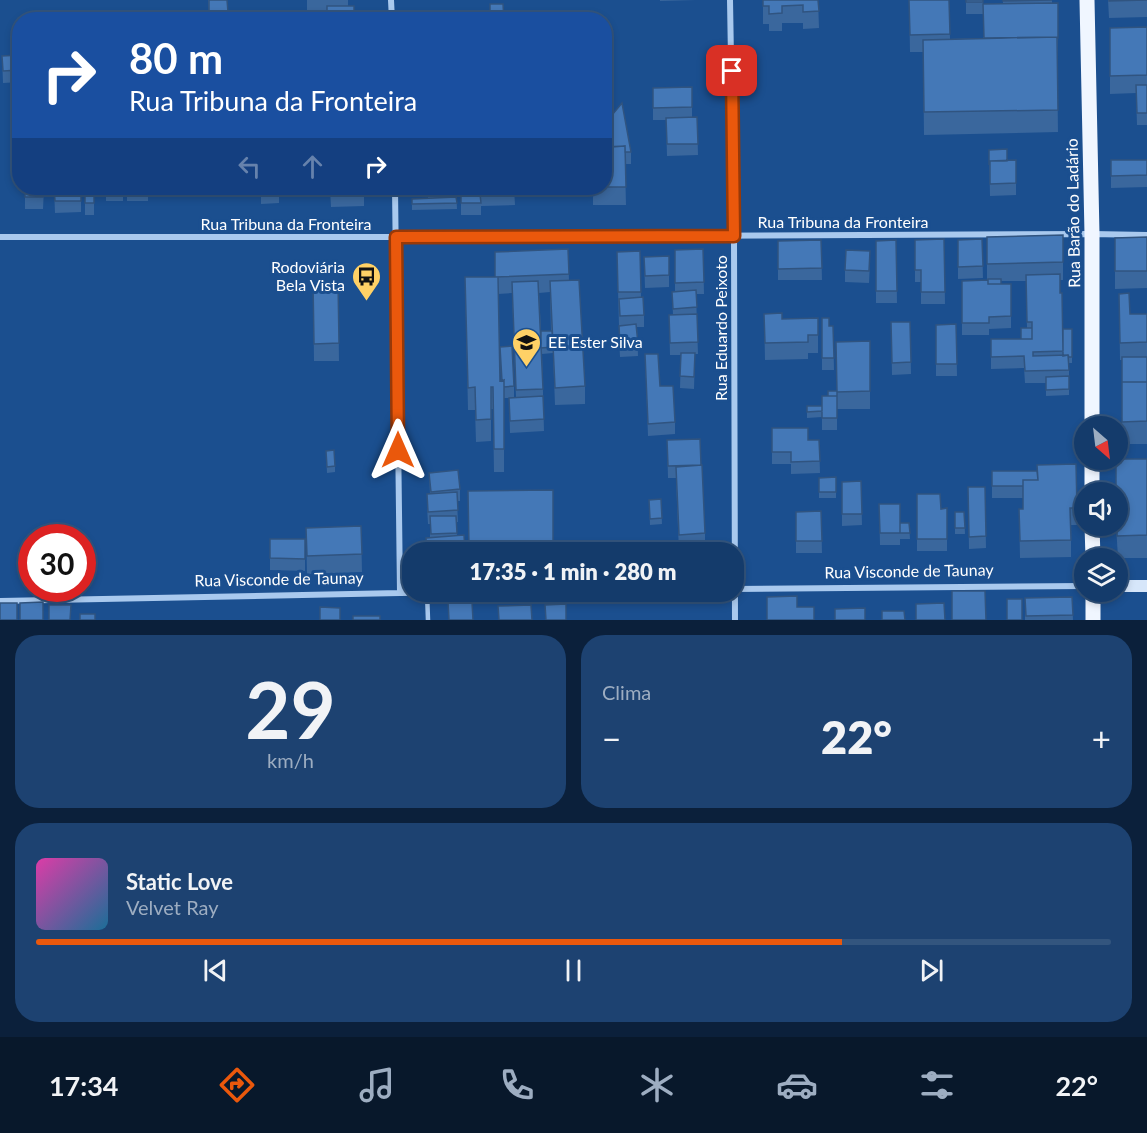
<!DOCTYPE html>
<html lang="es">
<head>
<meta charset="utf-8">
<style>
  :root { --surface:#143b6b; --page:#1d4271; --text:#f1f3f6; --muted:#9dadc1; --line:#33557e; --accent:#ea580c }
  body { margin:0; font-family:Lato,sans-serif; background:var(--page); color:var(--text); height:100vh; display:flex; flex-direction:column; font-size:22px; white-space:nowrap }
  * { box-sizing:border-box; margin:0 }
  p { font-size:20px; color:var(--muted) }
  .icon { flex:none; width:33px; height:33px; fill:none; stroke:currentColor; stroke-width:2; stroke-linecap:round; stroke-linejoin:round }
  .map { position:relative; height:620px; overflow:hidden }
  .side { display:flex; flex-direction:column; gap:15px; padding:15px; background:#0b203b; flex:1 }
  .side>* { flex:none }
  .guide { position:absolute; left:12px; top:12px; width:600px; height:183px; border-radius:24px; box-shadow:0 3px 9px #0003,0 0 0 2px var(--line); background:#1a4fa0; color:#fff; overflow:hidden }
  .needle { width:39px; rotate:152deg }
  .buttons { position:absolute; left:1074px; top:416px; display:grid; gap:12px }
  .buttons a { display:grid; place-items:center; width:54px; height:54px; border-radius:50%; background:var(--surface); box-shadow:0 3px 9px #0003,0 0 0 2px var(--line); font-size:30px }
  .speed { position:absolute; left:18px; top:524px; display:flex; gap:12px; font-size:30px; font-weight:700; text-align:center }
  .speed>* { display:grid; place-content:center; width:78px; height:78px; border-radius:50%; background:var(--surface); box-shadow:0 3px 9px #0003,0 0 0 2px var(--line); line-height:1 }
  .speed .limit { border:9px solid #d22; background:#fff; color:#111 }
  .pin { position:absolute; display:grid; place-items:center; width:51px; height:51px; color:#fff; margin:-26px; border-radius:12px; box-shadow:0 3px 9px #0006 }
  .me { position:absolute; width:66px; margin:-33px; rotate:0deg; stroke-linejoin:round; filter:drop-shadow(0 0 4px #0008) }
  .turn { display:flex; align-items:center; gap:21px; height:126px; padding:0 18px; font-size:27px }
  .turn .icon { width:78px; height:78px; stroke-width:2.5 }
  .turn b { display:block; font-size:42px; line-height:51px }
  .lanes { display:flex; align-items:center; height:57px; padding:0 18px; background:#0003; justify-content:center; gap:30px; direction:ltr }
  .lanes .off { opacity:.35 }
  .big { font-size:45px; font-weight:800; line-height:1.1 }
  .side .tile { flex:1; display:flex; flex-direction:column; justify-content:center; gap:9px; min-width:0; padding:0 21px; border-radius:24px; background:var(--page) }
  .side .dial { align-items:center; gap:0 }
  .dial b { font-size:78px; line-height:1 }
  .song { display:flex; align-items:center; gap:18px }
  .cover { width:72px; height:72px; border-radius:9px; background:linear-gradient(135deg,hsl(320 70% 55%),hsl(200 70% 35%)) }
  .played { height:6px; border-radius:3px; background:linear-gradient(90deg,var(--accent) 75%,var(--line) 75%) }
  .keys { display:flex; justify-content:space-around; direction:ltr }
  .heat { display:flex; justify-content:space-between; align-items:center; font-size:33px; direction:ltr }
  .side .tiles { flex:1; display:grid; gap:15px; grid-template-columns:1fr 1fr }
  .tile:last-child { grid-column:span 2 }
  .trip { position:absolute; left:402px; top:542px; width:342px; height:60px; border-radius:24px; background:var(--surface); box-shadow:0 3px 9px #0003,0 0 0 2px var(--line); font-weight:800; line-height:60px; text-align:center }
  .dock { display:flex; height:96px; justify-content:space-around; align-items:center; background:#08182b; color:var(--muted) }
  .dock .icon { width:42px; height:42px }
  .dock .on { color:var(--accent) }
  .dock b { font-size:27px; color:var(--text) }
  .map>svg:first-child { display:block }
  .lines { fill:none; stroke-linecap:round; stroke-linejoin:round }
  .lane { stroke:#a9c9ee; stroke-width:4.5 }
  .street { stroke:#a9c9ee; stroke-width:6 }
  .secondary { stroke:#d6e6fa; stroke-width:12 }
  .primary { stroke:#f0f6ff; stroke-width:15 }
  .wall { fill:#3a679d; fill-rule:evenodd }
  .building { fill:#4478b7; stroke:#305480; stroke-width:1.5 }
  .route-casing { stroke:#983908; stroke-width:15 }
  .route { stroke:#ea580c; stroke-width:10 }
  .labels { text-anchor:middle; stroke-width:6; stroke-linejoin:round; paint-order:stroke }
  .street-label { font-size:16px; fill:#fff; stroke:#1b4f8f }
  .poi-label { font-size:16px; fill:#fff; stroke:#1b4f8f; text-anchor:end }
</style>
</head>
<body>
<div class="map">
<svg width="1147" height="620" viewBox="0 0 1147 620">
  <rect width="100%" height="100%" fill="#1b4f8f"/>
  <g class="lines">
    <path class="lane" d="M427,592l1,28"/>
    <path class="street" d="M391,0l1,20
      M730,0l4,236 1,384
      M395,188l5,405
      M0,237h396l696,-3 55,1
      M734,589l350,-3
      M0,601l400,-8 159,-2"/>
    <path class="secondary" d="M1118,586h29"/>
    <path class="primary" d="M1087,0l5,234v192
      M1092,459v33
      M1092,525l1,33
      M1093,591v29"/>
  </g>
  <path class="wall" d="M208,0h19l1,20h-19z
    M307,0h41v6l-21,4h-20z
    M660,0h36l-36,1z
    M763,0h61h-6l1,28 -16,1v-6h-21v8h-13v-7h-6z
    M909,0h40l1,39 33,-1 20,-34v-4h49v3h6v52h-1l1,77 -134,3 -1,-83h-13z
    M966,0h17v14h-17z
    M1108,0h39v17l-38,1z
    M1147,27v98h-10l-1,-32 -26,1v-66z
    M20,55v27l-17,1 -1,-27z
    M692,87v30h5l1,38 -31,1 -1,-36h-13v-32z
    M604,147l27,5v12h-6l1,41h-33v-17z
    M989,150l18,11 9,-1v35l-26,1z
    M1111,160h36v27l-36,1z
    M25,188h19l-1,21h-18z
    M54,188h27v24l-26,1z
    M85,188h16v5h-7v22h-9z
    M106,188h17v13h-17z
    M127,188h21v13h-21z
    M261,188h18v15l-18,1z
    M330,188h34v18l-33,1z
    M428,188h28l1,21 -45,1v-11h16z
    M461,188h53l1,17 -34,1v9h-20z
    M518,188h28v6l-27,1z
    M1063,235v45h-3v13l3,36h9v34h-3v32l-23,1v-13h-21l-1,-15 -33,1v-30h30l6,-11 -1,-47h-25v3h10v44l-22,1v6h-27v-54l25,-1v-43z
    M1147,237v51l-32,1v-51z
    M944,239l1,65h-24v-22h-6v-42z
    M982,239l1,39 -25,1v-39z
    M821,240l1,40h-44v-39z
    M896,240l1,63h-21v-62z
    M568,249l1,31 16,106v18l-30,1 -2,-52 -11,1 2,77 -34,2 -1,-35h-5v74h-10l-1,-63h-2v32l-15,1 -1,-32h-7l-3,-133h30v-25zM550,292l1,39h-10l-2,-38zM512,293l4,104h-2v-11l-14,-39 1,34h-1l-2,-87z
    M703,249l1,45h-8l2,60h-3l-1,35 -14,-1 1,-33h-11l-1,-40h4l-1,-23h3v-42z
    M640,251l1,46 3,18v12h-7l1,29 -18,1 -1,-19v-12l-2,-74z
    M669,256v31l-24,1 -1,-31z
    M870,263l-1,20 -24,-1v-12z
    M338,281l1,80h-25l-1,-79z
    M1119,294l11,20h17v130h-25v-84h-2z
    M764,314l18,5 36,-1v35h-10v6l-43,1z
    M822,318l7,8h4l1,44h-12z
    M891,322h19l1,52 -19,1z
    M956,324l1,52h-21v-51z
    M870,341v68h-33v21h-15v-16v3l-15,1v-12h15l6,-10 9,-5 -1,-49z
    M645,354l15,32 15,36v12l-27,2z
    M772,428l36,12h11l1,33 -29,1v-10h-19z
    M667,440l34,25 4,68v18l-26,1 -3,-74h-8z
    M326,451l9,15v6l-8,1z
    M1147,459v99h-29l-2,-33z
    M1076,464l1,61h-6v32l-51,1 -1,-49h4v-11h-31v-27h45z
    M429,473l31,16v12h-3l1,21h-2l1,14 8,16h-39v-14h4v-14h-2l-1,-18v-12h3z
    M836,477v21h-17v-20z
    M861,481l1,44 -20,1v-44z
    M968,487h17l1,61 -17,1z
    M553,490v62h-84l-1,-61z
    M917,494l24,15 6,-1v43h-30z
    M661,499l1,25 -12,1 -1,-25z
    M879,504l21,19h9l1,16h-10v6h-20z
    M821,511l1,42h-26v-41z
    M955,512h9l1,22h-10z
    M361,526l1,46 -55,2 -1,-46z
    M270,539h35v32l-35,-1z
    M1072,597l1,23h-48v-22z"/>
  <path class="building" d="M209,0h18l1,12 -19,1z
    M763,0h55l1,11 -16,1v-7l-21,1v7l-13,1v-8h-6z
    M909,0h40l1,34 -40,1z
    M966,0h17v2h-17z
    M1003,0h49l-49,1z
    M1109,0h38l-38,1z
    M1058,3v35h-1v-1l-73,1 -1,-34z
    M490,4h13l1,16h-14z
    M327,6h27v14h-27z
    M1147,27v48l-37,1v-48z
    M1057,37l1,73 -134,2 -1,-72z
    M20,55v15l-17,1 -1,-15z
    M1136,85h11v28h-10z
    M692,87v20l-39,1v-20z
    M622,103l9,49h-6v-6l-13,1v-32z
    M697,117l1,27h-31l-1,-26z
    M625,146l1,41h-22v-40z
    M1007,149v12h-17l-1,4v-15z
    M1016,160v23l-26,1v-23z
    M1111,160h36v15l-36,1z
    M25,188h18v9h-18z
    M54,188h27v13h-26z
    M85,188h9v15h-9z
    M106,188h17v1h-17z
    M127,188h21v1l-21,1z
    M261,188h18v3l-18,1z
    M331,188h33v6l-33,1z
    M428,188h28v4h-28z
    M461,188h53l1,5 -35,1 1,9h-20z
    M456,197l1,6 -45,1v-5z
    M1063,235v27l-76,2v-27z
    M1147,237v34h-32v-33z
    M944,239l1,53h-24v-22h-6v-30z
    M982,239l1,27 -25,1v-27z
    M821,240l1,28 -44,1v-28z
    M896,240l1,51h-21v-50z
    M568,249l1,25 -74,3v-25z
    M703,249l1,33 -29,1v-33z
    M846,250l24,1 -1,20 -24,-1z
    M640,251l1,41h-23l-1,-40z
    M669,256v19l-24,1 -1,-19z
    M1060,274v19h2l1,58 -30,1v4l35,-1 1,15 -44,1 -1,-15 -33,1v-18h41v-17h-5l-1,-47z
    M465,277h33l2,104 4,-1v69h-10l-1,-62h-2v32l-15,1 -1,-33 -7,1z
    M988,279h13v5h-13z
    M579,280l6,106 -30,2 -5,-107z
    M988,280v4h23v32l-22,1v6h-27v-42z
    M338,281l1,62 -25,1 -1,-62z
    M538,281l5,108 -27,1 -4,-108z
    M696,290l1,17 -24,2 -1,-17z
    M1129,293l1,21h17v28l-27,1 -1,-49z
    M643,297l1,18 -24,1 -1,-17z
    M782,313v6l36,-1v17h-10v7l-43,1 -1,-29z
    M697,314l1,28 -28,1 -1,-28z
    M822,318h7v8h4l1,32h-12z
    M891,322h19l1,40 -19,1z
    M636,324l2,20 -18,1 -1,-19z
    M956,324l1,40h-21v-39z
    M1021,328h11v11h-11z
    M1063,329h9v28h-3l-1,-2 -5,1z
    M541,331h11l1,16 -12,1z
    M870,341v50l-33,1 -1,-50z
    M512,346l2,40 -10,1v-7l-2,1 -2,-34z
    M681,353h14l-1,24 -14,-1z
    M645,354h13l2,32h13l2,36 -27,2z
    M1122,357h25v25h-25z
    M1069,376v13l-23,1v-13z
    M1122,382h25v39l-25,1z
    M828,391h9v5h-9z
    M543,396l1,23 -34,2 -1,-23z
    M822,396h15v22h-15z
    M807,406h15v5l-15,1z
    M772,428h36v12h11l1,21 -29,1v-10h-19z
    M700,439l1,26 -33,1 -1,-26z
    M334,450l1,16 -8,1 -1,-16z
    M1116,459h31v76l-30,1 1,-44h-2z
    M1076,464l1,44h-7l1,32 -51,1 -1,-32h4v-29h15l-1,-15z
    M702,465l3,68 -26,2 -3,-68z
    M458,470l2,19 -29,3 -2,-19z
    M992,471h45l1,9h-15v6h-31z
    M836,477v15h-17v-14z
    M861,481l1,33h-20v-32z
    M968,487h17l1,49 -17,1z
    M553,490v55l-84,2 -1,-56z
    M457,492l1,18 -30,2 -1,-18z
    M917,494h23l1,15 6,-1v31h-30z
    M661,499l1,19 -12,1 -1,-19z
    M879,504h21v29h-20z
    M821,511l1,30h-26v-29z
    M955,512h9l1,16h-10z
    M430,516h26l1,17 -26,1z
    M900,523h9l1,10h-10z
    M361,526l1,28 -55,2 -1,-28z
    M464,535l1,17h-38l-1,-14z
    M270,539h35v20l-35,-1z
    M952,591h33l1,29h-34z
    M797,596v11h17v13h-47v-23z
    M1072,597l1,18 -47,1 -1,-18z
    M1007,599h15v21h-15z
    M43,602v18h-23v-17z
    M448,602h24l1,18h-24z
    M0,603h17v17h-17z
    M944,603l1,17h-29v-16z
    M566,604v16h-20l-1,-15z
    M49,605h22l-1,15h-21z
    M531,605l1,15h-33l-1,-14z
    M320,607l20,1v12h-20z
    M865,608v12h-30v-11z
    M882,611h22l1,9h-23z
    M80,614h15v6h-15z
    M353,616h27v4h-27z"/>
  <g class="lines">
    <defs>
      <path id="route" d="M398,450l-2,-213 338,-1 -2,-165"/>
    </defs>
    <use href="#route" class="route-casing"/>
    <use href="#route" class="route"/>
  </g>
  <defs>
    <symbol id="bus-pin" viewBox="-11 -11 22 30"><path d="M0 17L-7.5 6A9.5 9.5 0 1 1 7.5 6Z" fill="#ffd166" stroke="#1b4f8f"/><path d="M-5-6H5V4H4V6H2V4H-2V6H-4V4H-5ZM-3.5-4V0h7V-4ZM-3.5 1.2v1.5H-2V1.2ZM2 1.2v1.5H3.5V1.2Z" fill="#111"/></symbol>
    <symbol id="school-pin" viewBox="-11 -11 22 30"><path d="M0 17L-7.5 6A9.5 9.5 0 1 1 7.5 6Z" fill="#ffd166" stroke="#1b4f8f"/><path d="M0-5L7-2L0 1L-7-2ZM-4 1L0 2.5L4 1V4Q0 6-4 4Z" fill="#111"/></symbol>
  </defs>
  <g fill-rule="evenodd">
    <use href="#bus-pin" x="350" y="260" width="33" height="45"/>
    <use href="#school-pin" x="510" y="326" width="33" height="45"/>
  </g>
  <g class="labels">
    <g class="street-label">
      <text transform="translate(1073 213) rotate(-91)" y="6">Rua Barão do Ladário</text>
      <text x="843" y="228">Rua Tribuna da Fronteira</text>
      <text x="286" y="230">Rua Tribuna da Fronteira</text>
      <text transform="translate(721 328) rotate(-90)" y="6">Rua Eduardo Peixoto</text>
      <text transform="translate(909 571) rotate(-1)" y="6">Rua Visconde de Taunay</text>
      <text transform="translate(279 579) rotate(-1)" y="6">Rua Visconde de Taunay</text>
    </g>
    <g class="poi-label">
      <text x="345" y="273">Rodoviária<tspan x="345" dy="18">Bela Vista</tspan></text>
      <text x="548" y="348" text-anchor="start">EE Ester Silva</text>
    </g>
  </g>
</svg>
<div class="buttons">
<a><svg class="needle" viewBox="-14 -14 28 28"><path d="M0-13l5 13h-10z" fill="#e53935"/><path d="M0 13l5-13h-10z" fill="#9dadc1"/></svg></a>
<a><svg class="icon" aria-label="sound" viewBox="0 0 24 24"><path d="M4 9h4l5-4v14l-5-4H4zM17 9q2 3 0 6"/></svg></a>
<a><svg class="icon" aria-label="layers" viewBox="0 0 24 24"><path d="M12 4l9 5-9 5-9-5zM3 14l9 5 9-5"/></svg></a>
</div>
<div class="speed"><div class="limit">30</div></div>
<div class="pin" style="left:732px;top:71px;background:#d93025"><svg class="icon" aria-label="arrive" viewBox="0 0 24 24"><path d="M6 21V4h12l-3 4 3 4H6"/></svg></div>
<svg class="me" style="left:398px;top:450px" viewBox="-20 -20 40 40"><path d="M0-17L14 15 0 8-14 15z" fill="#ea580c" stroke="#fff" stroke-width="4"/></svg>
<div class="trip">17:35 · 1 min · 280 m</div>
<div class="guide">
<div class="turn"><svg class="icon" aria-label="right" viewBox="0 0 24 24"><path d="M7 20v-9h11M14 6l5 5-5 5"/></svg><div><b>80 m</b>Rua Tribuna da Fronteira</div></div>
<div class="lanes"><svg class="icon off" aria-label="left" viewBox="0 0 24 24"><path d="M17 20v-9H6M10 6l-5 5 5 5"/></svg><svg class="icon off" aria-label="ahead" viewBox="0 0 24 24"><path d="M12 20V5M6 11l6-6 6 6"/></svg><svg class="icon" aria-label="right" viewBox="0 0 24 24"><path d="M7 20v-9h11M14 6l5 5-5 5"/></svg></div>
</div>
</div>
<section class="side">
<div class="tiles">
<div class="tile dial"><b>29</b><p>km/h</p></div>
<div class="tile"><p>Clima</p>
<div class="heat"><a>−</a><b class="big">22°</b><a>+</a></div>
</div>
<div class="tile">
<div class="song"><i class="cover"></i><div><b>Static Love</b><p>Velvet Ray</p></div></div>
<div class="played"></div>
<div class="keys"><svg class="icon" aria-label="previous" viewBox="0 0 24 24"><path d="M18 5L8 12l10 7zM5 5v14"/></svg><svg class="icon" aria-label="pause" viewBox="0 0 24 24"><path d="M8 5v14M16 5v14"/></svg><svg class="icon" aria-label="next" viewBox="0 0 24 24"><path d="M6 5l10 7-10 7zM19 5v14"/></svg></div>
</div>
</div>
</section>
<nav class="dock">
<b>17:34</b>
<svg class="icon on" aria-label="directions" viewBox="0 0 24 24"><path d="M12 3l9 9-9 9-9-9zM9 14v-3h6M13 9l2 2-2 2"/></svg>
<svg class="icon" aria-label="music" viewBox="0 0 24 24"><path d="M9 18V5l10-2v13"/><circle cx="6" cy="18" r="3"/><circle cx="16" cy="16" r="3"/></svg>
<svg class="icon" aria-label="phone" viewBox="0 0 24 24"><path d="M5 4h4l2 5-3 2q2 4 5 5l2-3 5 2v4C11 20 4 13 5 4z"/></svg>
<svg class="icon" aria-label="climate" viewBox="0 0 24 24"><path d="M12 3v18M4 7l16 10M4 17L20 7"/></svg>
<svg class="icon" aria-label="car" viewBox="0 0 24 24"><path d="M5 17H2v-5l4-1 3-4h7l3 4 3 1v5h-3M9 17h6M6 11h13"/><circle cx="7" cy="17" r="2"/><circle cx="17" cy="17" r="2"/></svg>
<svg class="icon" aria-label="filters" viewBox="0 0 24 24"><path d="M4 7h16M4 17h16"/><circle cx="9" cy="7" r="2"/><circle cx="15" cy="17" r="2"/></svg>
<b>22°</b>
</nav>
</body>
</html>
